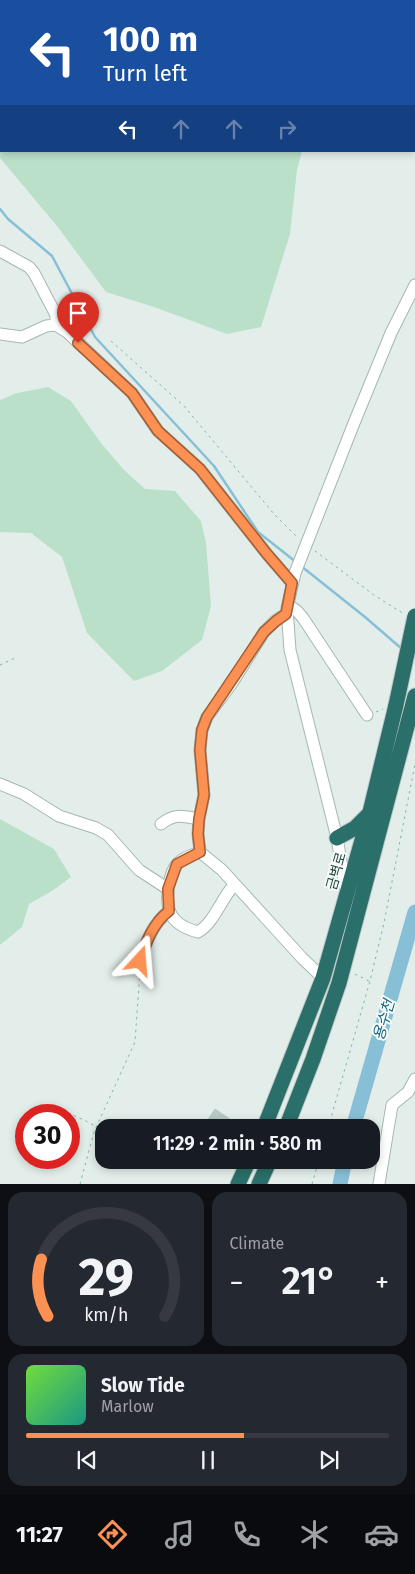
<!DOCTYPE html>
<html lang="en">
<head>
<meta charset="utf-8">
<style>
  :root { --surface:#171b24; --page:#242831; --text:#f1f3f6; --muted:#9ea1a6; --line:#363941; --accent:#fc9153 }
  body { margin:0; font-family:"Fira Sans","Noto Sans KR",sans-serif; background:var(--page); color:var(--text); height:100vh; display:flex; flex-direction:column; font-size:19px; white-space:nowrap }
  * { box-sizing:border-box; margin:0 }
  p { font-size:16px; color:var(--muted) }
  .icon { flex:none; width:28px; height:28px; fill:none; stroke:currentColor; stroke-width:2; stroke-linecap:round; stroke-linejoin:round }
  .map { position:relative; height:1184px; overflow:hidden }
  .drawer { display:flex; flex-direction:column; gap:8px; padding:8px; background:#0d0f14; flex:1 }
  .drawer>* { flex:none }
  .guide { position:absolute; left:0px; top:0px; width:415px; height:152px; box-shadow:0 2px 8px #0003; background:#1a4fa0; color:#fff; overflow:hidden }
  .speed { position:absolute; left:15px; top:1104px; display:flex; gap:10px; font-size:25px; font-weight:700; text-align:center }
  .speed>* { display:grid; place-content:center; width:65px; height:65px; border-radius:50%; background:var(--surface); box-shadow:0 2px 8px #0003; line-height:1 }
  .speed .limit { border:8px solid #d22; background:#fff; color:#111 }
  .pin { position:absolute; display:grid; place-items:center; width:42px; height:42px; color:#fff; margin:-51px -21px; border-radius:50% 50% 50% 0; rotate:-45deg; box-shadow:0 0 5px #0007 }
  .pin .icon { rotate:45deg }
  .me { position:absolute; width:55px; margin:-28px; rotate:19deg; stroke-linejoin:round; filter:drop-shadow(0 0 4px #0008) }
  .turn { display:flex; align-items:center; gap:18px; height:105px; padding:0 20px; font-size:22px }
  .turn .icon { width:65px; height:65px; stroke-width:2.5 }
  .turn b { display:block; font-size:35px; line-height:42px }
  .lanes { display:flex; align-items:center; height:48px; padding:0 20px; background:#0003; justify-content:center; gap:25px; direction:ltr }
  .lanes .off { opacity:.35 }
  .big { font-size:38px; font-weight:600; line-height:1.1 }
  .drawer .card { flex:1; display:flex; flex-direction:column; justify-content:center; gap:8px; min-width:0; padding:0 18px; border-radius:15px; background:var(--page) }
  .drawer .dial { align-items:center; gap:0 }
  .dial svg { height:130px; overflow:visible; fill:none; stroke:var(--line); stroke-width:7; stroke-linecap:round; text-anchor:middle }
  .dial text { fill:var(--text); stroke:none }
  .song { display:flex; align-items:center; gap:15px }
  .cover { width:60px; height:60px; border-radius:8px; background:linear-gradient(135deg,hsl(100 70% 55%),hsl(170 70% 35%)) }
  .played { height:5px; border-radius:2px; background:linear-gradient(90deg,var(--accent) 60%,var(--line) 60%) }
  .keys { display:flex; justify-content:space-around; direction:ltr }
  .heat { display:flex; justify-content:space-between; align-items:center; font-size:28px; direction:ltr }
  .drawer .tiles { flex:1; display:grid; gap:8px; grid-template-columns:1fr 1fr }
  .card:last-child { grid-column:span 2 }
  .trip { position:absolute; left:95px; top:1119px; width:285px; height:50px; border-radius:15px; background:var(--surface); box-shadow:0 2px 8px #0003; font-weight:600; line-height:50px; text-align:center }
  .tabs { display:flex; height:80px; justify-content:space-around; align-items:center; background:#090b0e; color:var(--muted) }
  .tabs .icon { width:35px; height:35px }
  .tabs .current { color:var(--accent) }
  .tabs b { font-size:22px; color:var(--text) }
  .map>svg:first-child { display:block }
  .green { fill:#bae0c9 }
  .lines { fill:none; stroke-linecap:round; stroke-linejoin:round }
  .stream { stroke:#87c0d6; stroke-width:2.5 }
  .river { stroke:#87c0d6; stroke-width:15 }
  .building { fill:#b8c9c4; stroke:#b5c8c2 }
  .minor-casing { stroke:#a5b7b2; stroke-width:13 }
  .highway-casing { stroke:#c1cac8; stroke-width:17 }
  .path { stroke:#81b4aa; stroke-width:1; stroke-dasharray:2.5 4; stroke-linecap:butt }
  .minor { stroke:#fff; stroke-width:11 }
  .highway { stroke:#2a6f69; stroke-width:15 }
  .highway-bridge-casing { stroke:#c1cac8; stroke-width:17; stroke-linecap:butt }
  .highway-bridge { stroke:#2a6f69; stroke-width:15 }
  .route-casing { stroke:#a45e36; stroke-width:12 }
  .route { stroke:#fc9153; stroke-width:9 }
  .labels { text-anchor:middle; stroke-width:4; stroke-linejoin:round; paint-order:stroke }
  .street-label { font-size:14px; fill:#21413c; stroke:#f4faf7 }
  .water-label { font-size:15px; font-style:italic; fill:#166281; stroke:#f4faf7 }
</style>
</head>
<body>
<div class="map">
<svg width="415" height="1184" viewBox="0 0 415 1184">
  <rect width="100%" height="100%" fill="#e3eeea"/>
  <path class="green" d="M0,0h354l-353,1v150h301l-5,19 -7,64 -29,93 -34,7 -70,-26 -51,-16 -49,-66 -57,-68z
    M48,387l23,14 30,42 23,27 21,19 30,2 26,30 5,22 5,63 -9,34 -40,31 -28,10 -47,-48 -25,-76 -31,-24 -31,-1v-132l17,-7z
    M0,819l54,30 17,28 -19,14 -23,13 -7,23 -22,18z"/>
  <g class="lines">
    <path class="stream" d="M0,209l8,10 44,37 43,81 119,129 44,66 38,30
      M301,566l64,51 37,32"/>
    <path class="river" d="M353,1128l62,-216
      M340,1184l5,-24"/>
  </g>
  <path class="building" d="M215,1109l28,19h-33l-5,-4z"/>
  <g class="lines">
    <defs>
      <path id="minor" d="M0,251l29,16 5,6 22,42v10
        M0,334l22,3 24,-11 10,-1 11,7 65,61 26,38 42,38 67,85 25,29
        M288,605l9,6 6,7 64,97
        M286,614l-11,7 -11,11 -32,51 -25,34 -5,13 -2,20 4,45 -5,24 -1,15 2,18 22,18 80,88 21,20
        M0,784l24,10 35,22 37,12 12,7 31,35 29,19
        M161,824c14,-11 21,-8 38,-5
        M200,852c-8,3 -16,5 -22,11 -9,8 -13,38 -8,49 4,11 17,17 28,20 16,-9 23,-33 36,-47
        M346,891l-9,-53 -47,-188 -3,-42 8,-35 59,-150 37,-90 24,-48
        M140,961c6,-19 13,-38 29,-50
        M379,1184l13,-79 16,-13 7,-13"/>
      <path id="highway" d="M337,838l18,-10 13,-13
        M264,1128l59,-150 47,-166 26,-107
        M286,1128l27,-69 26,-76 76,-287
        M238,1184l11,-24
        M259,1184l11,-24"/>
    </defs>
    <use href="#minor" class="minor-casing"/>
    <use href="#highway" class="highway-casing"/>
    <path class="path" d="M111,341l73,65 90,108 24,24
      M315,551l59,44 30,19
      M0,665l15,-7
      M376,712l7,-3
      M355,974l14,7
      M48,1115c18,-6 32,3 47,11
      M328,1128l42,-147 14,-58 31,-159
      M80,1184l14,-52 41,-90 5,-71
      M312,1184l7,-24"/>
    <use href="#minor" class="minor"/>
    <use href="#highway" class="highway"/>
    <defs>
      <path id="highway-bridge" d="M396,705l19,-89"/>
    </defs>
    <use href="#highway-bridge" class="highway-bridge-casing"/>
    <use href="#highway-bridge" class="highway-bridge"/>
  </g>
  <g class="lines">
    <defs>
      <path id="route" d="M78,343l54,50 26,38 42,38 67,85 25,29 -6,31 -10,7 -12,11 -57,85 -5,13 -2,20 4,45 -5,24 -1,15 2,18 -23,12 -9,25 1,22c-16,12 -23,31 -29,50"/>
    </defs>
    <use href="#route" class="route-casing"/>
    <use href="#route" class="route"/>
  </g>
  <g class="labels">
    <g class="street-label">
      <text transform="translate(336 871) rotate(-74)" y="5">금벽로</text>
    </g>
    <g class="water-label">
      <text transform="translate(384 1020) rotate(-74)" y="5">용수천</text>
    </g>
  </g>
</svg>
<div class="speed"><div class="limit">30</div></div>
<div class="pin" style="left:78px;top:343px;background:#d93025"><svg class="icon" aria-label="arrive" viewBox="0 0 24 24"><path d="M6 21V4h12l-3 4 3 4H6"/></svg></div>
<svg class="me" style="left:140px;top:961px" viewBox="-20 -20 40 40"><path d="M0-17L14 15 0 8-14 15z" fill="#fc9153" stroke="#fff" stroke-width="4"/></svg>
<div class="trip">11:29 · 2 min · 580 m</div>
<div class="guide">
<div class="turn"><svg class="icon" aria-label="left" viewBox="0 0 24 24"><path d="M17 20v-9H6M10 6l-5 5 5 5"/></svg><div><b>100 m</b>Turn left</div></div>
<div class="lanes"><svg class="icon" aria-label="left" viewBox="0 0 24 24"><path d="M17 20v-9H6M10 6l-5 5 5 5"/></svg><svg class="icon off" aria-label="ahead" viewBox="0 0 24 24"><path d="M12 20V5M6 11l6-6 6 6"/></svg><svg class="icon off" aria-label="ahead" viewBox="0 0 24 24"><path d="M12 20V5M6 11l6-6 6 6"/></svg><svg class="icon off" aria-label="right" viewBox="0 0 24 24"><path d="M7 20v-9h11M14 6l5 5-5 5"/></svg></div>
</div>
</div>
<section class="drawer">
<div class="tiles">
<div class="card dial"><svg viewBox="0 0 100 80">
<path d="M14 69A42 42 0 1 1 86 69"/>
<path d="M14 69A42 42 0 0 1 10 34" stroke="#fc9153"/>
<text x="50" y="56" font-size="32" font-weight="700">29</text>
<text x="50" y="72" font-size="11">km/h</text>
</svg></div>
<div class="card"><p>Climate</p>
<div class="heat"><a>−</a><b class="big">21°</b><a>+</a></div>
</div>
<div class="card">
<div class="song"><i class="cover"></i><div><b>Slow Tide</b><p>Marlow</p></div></div>
<div class="played"></div>
<div class="keys"><svg class="icon" aria-label="previous" viewBox="0 0 24 24"><path d="M18 5L8 12l10 7zM5 5v14"/></svg><svg class="icon" aria-label="pause" viewBox="0 0 24 24"><path d="M8 5v14M16 5v14"/></svg><svg class="icon" aria-label="next" viewBox="0 0 24 24"><path d="M6 5l10 7-10 7zM19 5v14"/></svg></div>
</div>
</div>
</section>
<nav class="tabs">
<b>11:27</b>
<svg class="icon current" aria-label="directions" viewBox="0 0 24 24"><path d="M12 3l9 9-9 9-9-9zM9 14v-3h6M13 9l2 2-2 2"/></svg>
<svg class="icon" aria-label="music" viewBox="0 0 24 24"><path d="M9 18V5l10-2v13"/><circle cx="6" cy="18" r="3"/><circle cx="16" cy="16" r="3"/></svg>
<svg class="icon" aria-label="phone" viewBox="0 0 24 24"><path d="M5 4h4l2 5-3 2q2 4 5 5l2-3 5 2v4C11 20 4 13 5 4z"/></svg>
<svg class="icon" aria-label="climate" viewBox="0 0 24 24"><path d="M12 3v18M4 7l16 10M4 17L20 7"/></svg>
<svg class="icon" aria-label="car" viewBox="0 0 24 24"><path d="M5 17H2v-5l4-1 3-4h7l3 4 3 1v5h-3M9 17h6M6 11h13"/><circle cx="7" cy="17" r="2"/><circle cx="17" cy="17" r="2"/></svg>
</nav>
</body>
</html>
